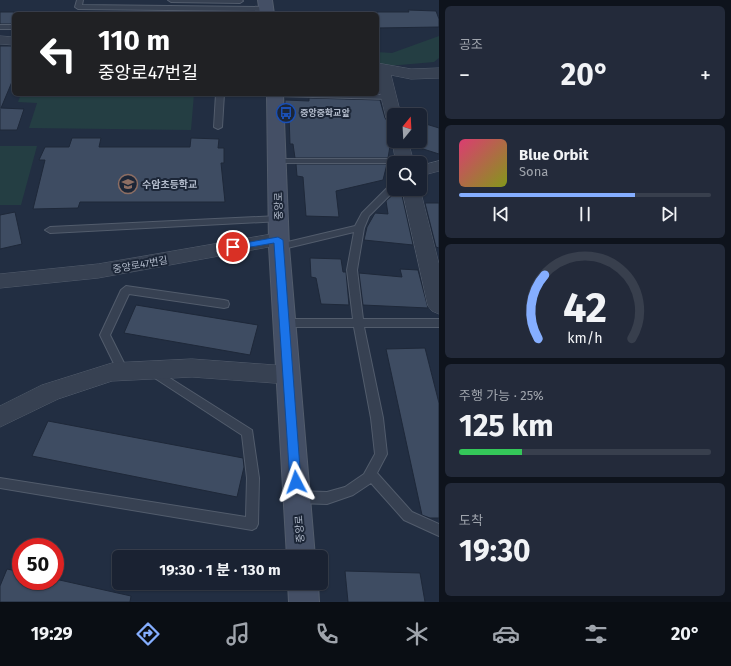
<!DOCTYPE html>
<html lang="ko">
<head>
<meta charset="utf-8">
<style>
  :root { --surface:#1a2232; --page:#232a3a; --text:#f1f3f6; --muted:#9fa4ac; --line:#383f4d; --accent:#85aeff }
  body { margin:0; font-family:"Fira Sans","Noto Sans KR",sans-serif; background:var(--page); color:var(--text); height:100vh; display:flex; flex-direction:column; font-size:15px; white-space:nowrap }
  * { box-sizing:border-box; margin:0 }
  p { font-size:13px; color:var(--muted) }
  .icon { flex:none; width:22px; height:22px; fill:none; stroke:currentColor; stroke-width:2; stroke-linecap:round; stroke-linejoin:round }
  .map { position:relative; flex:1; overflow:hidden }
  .sheet { display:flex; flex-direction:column; gap:6px; padding:6px; background:#0e131c; width:292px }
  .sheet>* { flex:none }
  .top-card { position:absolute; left:12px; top:12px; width:367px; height:84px; border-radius:6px; box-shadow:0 1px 3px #0004,0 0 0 1px var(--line); background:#202124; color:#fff; overflow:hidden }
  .needle { width:26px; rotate:18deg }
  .controls { position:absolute; left:387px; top:108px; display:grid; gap:8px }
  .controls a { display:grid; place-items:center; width:40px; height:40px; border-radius:6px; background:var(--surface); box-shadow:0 1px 3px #0004,0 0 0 1px var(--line); font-size:20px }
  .speed { position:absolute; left:12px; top:538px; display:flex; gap:8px; font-size:20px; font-weight:700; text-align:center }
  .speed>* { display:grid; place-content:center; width:52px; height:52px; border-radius:50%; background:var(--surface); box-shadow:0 1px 3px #0004,0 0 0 1px var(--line); line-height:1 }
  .speed .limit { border:6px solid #d22; background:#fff; color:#111 }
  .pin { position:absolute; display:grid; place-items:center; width:34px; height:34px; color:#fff; margin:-17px; border:2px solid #fff; border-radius:50%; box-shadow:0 1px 4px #0007 }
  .me { position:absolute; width:44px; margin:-22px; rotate:356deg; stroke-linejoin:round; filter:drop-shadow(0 0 3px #0008) }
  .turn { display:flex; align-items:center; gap:14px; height:84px; padding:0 20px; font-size:18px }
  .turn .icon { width:52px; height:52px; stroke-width:2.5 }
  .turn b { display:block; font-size:28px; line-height:34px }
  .big { font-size:30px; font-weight:700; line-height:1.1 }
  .sheet .tile { flex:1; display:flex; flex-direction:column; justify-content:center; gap:6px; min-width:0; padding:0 14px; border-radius:6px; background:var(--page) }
  .sheet .dial { align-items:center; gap:0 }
  .dial svg { height:104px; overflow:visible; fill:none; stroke:var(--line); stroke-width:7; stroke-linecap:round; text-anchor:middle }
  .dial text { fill:var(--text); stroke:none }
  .song { display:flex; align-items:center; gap:12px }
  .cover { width:48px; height:48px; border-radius:6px; background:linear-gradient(135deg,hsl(340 70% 55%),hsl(70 70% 35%)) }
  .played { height:4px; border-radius:2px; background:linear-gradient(90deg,var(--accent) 70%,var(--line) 70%) }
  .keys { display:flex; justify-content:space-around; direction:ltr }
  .heat { display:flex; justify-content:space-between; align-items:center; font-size:22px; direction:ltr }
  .charge { height:6px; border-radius:3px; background:linear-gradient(90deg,#34c759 25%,var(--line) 0) }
  .trip { position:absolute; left:112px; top:550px; width:216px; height:40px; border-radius:6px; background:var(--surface); box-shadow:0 1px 3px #0004,0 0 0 1px var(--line); font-weight:700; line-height:40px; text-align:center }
  .menu { display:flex; height:64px; justify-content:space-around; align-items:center; background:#0a0e14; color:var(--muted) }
  .menu .icon { width:28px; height:28px }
  .menu .current { color:var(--accent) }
  .menu b { font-size:18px; color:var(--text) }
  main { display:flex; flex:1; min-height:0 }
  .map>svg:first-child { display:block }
  .green { fill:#243e43 }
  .building { fill:#3e4c62; stroke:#1e2839 }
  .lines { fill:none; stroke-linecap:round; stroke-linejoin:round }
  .service-casing { stroke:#525c6c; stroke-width:2 }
  .minor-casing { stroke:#525c6c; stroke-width:1 }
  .secondary-casing { stroke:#525c6c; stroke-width:2 }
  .service { fill:#374152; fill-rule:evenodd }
  .minor { fill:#374152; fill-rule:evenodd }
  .secondary { fill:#444f65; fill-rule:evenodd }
  .route { fill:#1a73e8; stroke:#114b97 }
  .labels { text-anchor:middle; stroke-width:4; stroke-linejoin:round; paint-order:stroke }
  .far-poi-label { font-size:9px; font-weight:bold; fill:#b3bccc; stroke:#1c2637; text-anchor:start }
  .poi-label { font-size:10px; font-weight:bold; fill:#b3bccc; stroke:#1c2637; text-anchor:start }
  .street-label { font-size:10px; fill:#b3bccc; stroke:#1c2637 }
</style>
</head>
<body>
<main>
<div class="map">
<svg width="439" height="602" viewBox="0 0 439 602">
  <rect width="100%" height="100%" fill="#222e42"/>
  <path class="green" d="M439,36v22l-5,4 -46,4 -11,-2v-12l15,1z
    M21,94h173l-3,36 -162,-2 8,-25 -19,-1z
    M0,146h37l-16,59h-21z"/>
  <path class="building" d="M408,10l28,1 3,8v8l-62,1v-16h32z
    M0,12h14v12h-14z
    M0,46h14v31l-13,31 23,1 -7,21h-17z
    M309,98l71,2 5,18 3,4 3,18 -3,18h-93l-2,-14h-3l-1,-29h-4v-15l24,1z
    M426,124l13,4v26l-19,-6v-16z
    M72,138h29l-2,9h91l1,-9 28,1 -1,9h6v15h-3l4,39h-145l-2,6 -45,1 12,-49h-6l6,-13h24z
    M296,164h91l-4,16 -47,11 3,26 -33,-1 -3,-39 -6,-1z
    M397,191h4l12,54 -49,-5 3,-13 8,-14 13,1 -2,-13z
    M425,203h14v45l-3,-1z
    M15,212l7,32 -22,5v-34z
    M310,258l31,1 2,13h3l3,33 -28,-1 -5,-26 -5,-1z
    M400,269l18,1 10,38 -65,-3 -4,-32 43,4z
    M136,305l122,20 -8,30 -126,-22z
    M425,348l14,55v115h-9l-8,-3 -36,-166z
    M48,421l195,37 1,9 -7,30 -205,-41z
    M7,569l14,3v9h34v-2l76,17 -1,6h-130v-16z
    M345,571l75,2 5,29h-77z"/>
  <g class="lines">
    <defs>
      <path id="service" d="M77,0h6l-1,5 184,2 3,2 -3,2 -188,-2 -3,-2z
        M168,0h74l1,1 -3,2 -69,-1z
        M0,25h14v4h-14z
        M216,94h8l-2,33 -4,2 -4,-2z
        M271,94l118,1 4,2 -4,2 -114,-3z
        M273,159h131l4,2 -2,2h-133l-1,-2z
        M394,183v6h2l-27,27 -5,12 -7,42 6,49h76v8h-75l19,91 4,36 -10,19 35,39 27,12v12l-35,-16 -33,-37 -18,12 -26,9 -30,-1 -4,-2 -2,-4 2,-4 4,-2 30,1 18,-5 19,-13 11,-20 -4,-36 -17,-91h-70l-4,-1 -1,-3 1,-3 4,-1h69l-6,-49 7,-38 -75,18 -5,-3 5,-3 76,-18 7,-13 29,-29z
        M278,216l4,3 -1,2 -231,12 -5,-3 5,-3z
        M126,286l98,14 4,1 1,3 -1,3 -4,1 -95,-14 -19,41 18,36 -1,3 -4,1 -4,-1 -19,-39 21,-45z
        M154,368l98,62 7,48 -1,46 -2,4 -4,2 -252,-42v-10l246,39 1,-39 -5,-43 -92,-60 -1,-3 1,-3z"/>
      <path id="minor" d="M0,36l14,1v8l-14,-1z
        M377,63l34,6 28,-1v10l-28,1 -20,-4 10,40h-7v8l-6,-2 -2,-3 -9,-38z
        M394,137v4h14l6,22h-18l-4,-22z
        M439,161v10l-19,5v-10z
        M402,189h18l19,75v50l-7,-3 -4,-5z
        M278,233l7,1 3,5 -3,5 -187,34 -98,10v-14l98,-10z
        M192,359l96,7 8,3 3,6 -3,6 -8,3 -96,-7 -80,4 -54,18 -58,28v-21l42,-21 70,-22z"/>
      <path id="secondary" d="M258,0h14l2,14h-14z
        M267,94h16l6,153 26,310h-28l-18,-310z
        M288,583h30l1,19h-30z"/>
    </defs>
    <use href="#service" class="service-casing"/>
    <use href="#minor" class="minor-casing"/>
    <use href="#secondary" class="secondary-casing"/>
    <use href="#service" class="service"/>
    <use href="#minor" class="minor"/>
    <use href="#secondary" class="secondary"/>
  </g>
  <path class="route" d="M278,237l5,3 18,242 -2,3 -3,2 -4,-2 -2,-3 -16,-239 -41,7 -4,-3 4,-2z"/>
  <defs>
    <symbol id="bus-ring" viewBox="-11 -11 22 22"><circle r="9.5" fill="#1c2637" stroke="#1a4fb4" stroke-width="1.5"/><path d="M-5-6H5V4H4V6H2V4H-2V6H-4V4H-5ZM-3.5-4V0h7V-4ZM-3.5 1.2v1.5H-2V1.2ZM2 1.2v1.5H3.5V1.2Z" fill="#1a4fb4"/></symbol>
    <symbol id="school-ring" viewBox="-11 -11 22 22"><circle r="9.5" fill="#1c2637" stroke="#8d6e63" stroke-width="1.5"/><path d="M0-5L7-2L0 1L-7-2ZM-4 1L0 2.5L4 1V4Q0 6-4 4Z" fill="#8d6e63"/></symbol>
  </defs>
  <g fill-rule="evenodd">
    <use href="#bus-ring" x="275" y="102" width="22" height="22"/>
    <use href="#school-ring" x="117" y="173" width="22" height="22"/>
  </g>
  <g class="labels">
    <g class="far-poi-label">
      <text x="300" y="116">중앙중학교앞</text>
    </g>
    <g class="poi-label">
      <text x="142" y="188">수암초등학교</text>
    </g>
    <g class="street-label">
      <text transform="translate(278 206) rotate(-91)" y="4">중앙로</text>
      <text transform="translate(140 264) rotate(-10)" y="4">중앙로47번길</text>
      <text transform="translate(299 529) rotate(-94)" y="4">중앙로</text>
    </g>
  </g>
</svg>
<div class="controls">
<a><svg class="needle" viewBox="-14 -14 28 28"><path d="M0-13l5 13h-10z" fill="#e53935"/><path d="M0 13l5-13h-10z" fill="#9fa4ac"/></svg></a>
<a><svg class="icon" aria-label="search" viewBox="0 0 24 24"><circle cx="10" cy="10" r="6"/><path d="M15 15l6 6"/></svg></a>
</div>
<div class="speed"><div class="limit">50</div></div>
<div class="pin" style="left:233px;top:247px;background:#d93025"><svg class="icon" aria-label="arrive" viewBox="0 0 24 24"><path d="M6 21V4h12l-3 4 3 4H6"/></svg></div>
<svg class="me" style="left:296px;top:482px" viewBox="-20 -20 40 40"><path d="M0-17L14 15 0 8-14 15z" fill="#1a73e8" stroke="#fff" stroke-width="4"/></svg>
<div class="trip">19:30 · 1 분 · 130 m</div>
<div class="top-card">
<div class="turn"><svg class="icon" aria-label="left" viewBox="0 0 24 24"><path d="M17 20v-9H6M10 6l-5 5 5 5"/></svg><div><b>110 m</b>중앙로47번길</div></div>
</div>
</div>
<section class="sheet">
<div class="tile"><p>공조</p>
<div class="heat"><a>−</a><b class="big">20°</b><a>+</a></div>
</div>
<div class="tile">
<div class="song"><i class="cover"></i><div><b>Blue Orbit</b><p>Sona</p></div></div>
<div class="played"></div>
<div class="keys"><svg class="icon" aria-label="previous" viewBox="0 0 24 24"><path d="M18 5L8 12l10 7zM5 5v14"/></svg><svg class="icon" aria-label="pause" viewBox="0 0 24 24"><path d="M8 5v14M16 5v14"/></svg><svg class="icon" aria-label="next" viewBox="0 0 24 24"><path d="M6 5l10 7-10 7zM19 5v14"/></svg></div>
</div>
<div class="tile dial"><svg viewBox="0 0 100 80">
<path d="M14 69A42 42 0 1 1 86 69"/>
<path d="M14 69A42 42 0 0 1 19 20" stroke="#85aeff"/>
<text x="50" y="56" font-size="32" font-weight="700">42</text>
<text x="50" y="72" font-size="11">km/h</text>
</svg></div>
<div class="tile"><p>주행 가능 · 25%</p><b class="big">125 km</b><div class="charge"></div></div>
<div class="tile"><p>도착</p><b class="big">19:30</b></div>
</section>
</main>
<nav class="menu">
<b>19:29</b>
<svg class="icon current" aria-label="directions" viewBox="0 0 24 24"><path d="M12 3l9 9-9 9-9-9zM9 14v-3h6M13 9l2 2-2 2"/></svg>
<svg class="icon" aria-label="music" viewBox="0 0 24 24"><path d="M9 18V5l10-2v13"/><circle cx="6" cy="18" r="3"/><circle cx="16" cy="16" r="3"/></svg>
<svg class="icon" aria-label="phone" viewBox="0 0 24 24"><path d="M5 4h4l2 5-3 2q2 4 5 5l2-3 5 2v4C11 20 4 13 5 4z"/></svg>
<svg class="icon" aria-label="climate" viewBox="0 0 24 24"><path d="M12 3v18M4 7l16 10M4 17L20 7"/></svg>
<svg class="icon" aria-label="car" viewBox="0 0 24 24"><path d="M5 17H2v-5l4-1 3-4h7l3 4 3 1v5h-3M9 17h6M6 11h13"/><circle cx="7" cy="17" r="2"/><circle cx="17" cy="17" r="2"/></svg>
<svg class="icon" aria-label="filters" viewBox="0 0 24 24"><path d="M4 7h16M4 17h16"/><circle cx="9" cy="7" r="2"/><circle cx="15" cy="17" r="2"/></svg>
<b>20°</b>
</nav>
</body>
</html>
